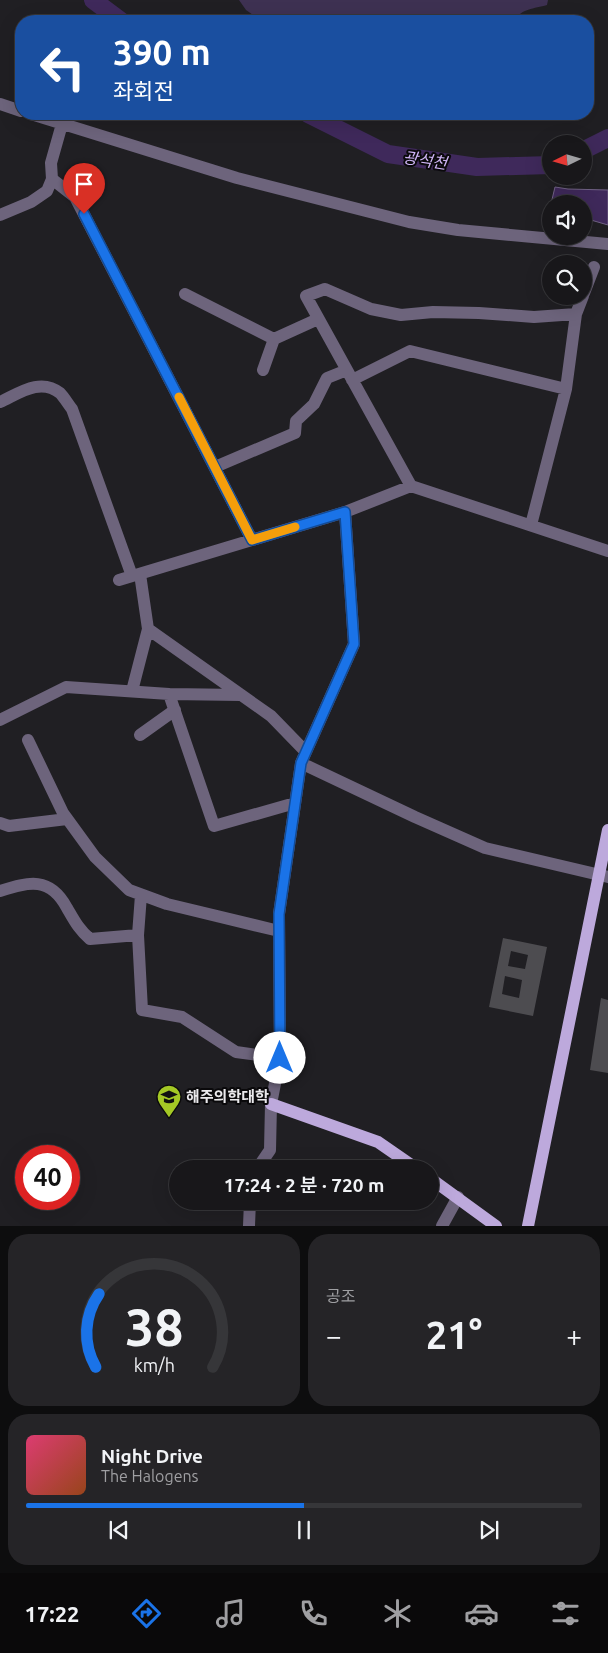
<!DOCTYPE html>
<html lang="ko">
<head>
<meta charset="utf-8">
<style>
  :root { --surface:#18171a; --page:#252427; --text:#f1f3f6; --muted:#9f9fa2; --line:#363639; --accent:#1a73e8 }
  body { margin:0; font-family:Ubuntu,"Noto Sans KR",sans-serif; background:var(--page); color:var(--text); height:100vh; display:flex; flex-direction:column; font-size:19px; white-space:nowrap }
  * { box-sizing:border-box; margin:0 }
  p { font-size:16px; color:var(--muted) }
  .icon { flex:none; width:28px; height:28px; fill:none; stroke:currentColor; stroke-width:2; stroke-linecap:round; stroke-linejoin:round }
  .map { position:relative; height:1226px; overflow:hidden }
  .drawer { display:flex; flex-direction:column; gap:8px; padding:8px; background:#0d0d0e; flex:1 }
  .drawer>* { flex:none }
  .banner { position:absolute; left:15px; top:15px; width:579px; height:105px; border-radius:20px; box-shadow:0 5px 20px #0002,0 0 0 1px var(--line); background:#1a4fa0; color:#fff; overflow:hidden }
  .needle { width:32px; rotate:265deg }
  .buttons { position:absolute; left:542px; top:135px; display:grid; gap:10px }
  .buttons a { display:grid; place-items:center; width:50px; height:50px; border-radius:50%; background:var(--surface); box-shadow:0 5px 20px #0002,0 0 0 1px var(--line); font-size:25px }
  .speed { position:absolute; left:15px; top:1145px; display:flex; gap:10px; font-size:25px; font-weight:700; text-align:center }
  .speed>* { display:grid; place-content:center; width:65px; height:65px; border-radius:50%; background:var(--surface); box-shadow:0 5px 20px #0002,0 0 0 1px var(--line); line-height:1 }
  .speed .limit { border:8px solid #d22; background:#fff; color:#111 }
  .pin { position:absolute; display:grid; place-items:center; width:42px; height:42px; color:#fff; margin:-51px -21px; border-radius:50% 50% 50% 0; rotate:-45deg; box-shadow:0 0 5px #0007 }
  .pin .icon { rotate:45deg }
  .me { position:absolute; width:55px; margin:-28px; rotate:0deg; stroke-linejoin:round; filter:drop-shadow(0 0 4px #0008) }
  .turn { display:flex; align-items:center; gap:18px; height:105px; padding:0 15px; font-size:22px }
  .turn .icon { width:65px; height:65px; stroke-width:2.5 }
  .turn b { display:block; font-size:35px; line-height:42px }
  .big { font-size:38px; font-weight:600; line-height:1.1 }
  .drawer .widget { flex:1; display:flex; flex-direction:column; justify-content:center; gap:8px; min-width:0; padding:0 18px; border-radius:20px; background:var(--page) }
  .drawer .dial { align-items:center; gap:0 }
  .dial svg { height:130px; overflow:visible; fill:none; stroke:var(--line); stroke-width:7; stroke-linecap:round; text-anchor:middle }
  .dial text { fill:var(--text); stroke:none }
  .song { display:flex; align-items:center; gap:15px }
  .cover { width:60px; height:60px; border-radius:8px; background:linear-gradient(135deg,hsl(340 70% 55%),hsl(20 70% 35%)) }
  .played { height:5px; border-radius:2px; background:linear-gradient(90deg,var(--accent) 50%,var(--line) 50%) }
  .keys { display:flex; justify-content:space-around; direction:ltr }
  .heat { display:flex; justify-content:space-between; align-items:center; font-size:28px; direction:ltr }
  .drawer .tiles { flex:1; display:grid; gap:8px; grid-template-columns:1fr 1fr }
  .widget:last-child { grid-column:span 2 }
  .trip { position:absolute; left:169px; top:1160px; width:270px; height:50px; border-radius:25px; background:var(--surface); box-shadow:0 5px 20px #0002,0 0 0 1px var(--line); font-weight:600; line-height:50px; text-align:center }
  .dock { display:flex; height:80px; justify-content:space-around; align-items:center; background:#0a090a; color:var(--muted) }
  .dock .icon { width:35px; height:35px }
  .dock .selected { color:var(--accent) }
  .dock b { font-size:22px; color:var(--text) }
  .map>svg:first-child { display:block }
  .green { fill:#3e3152 }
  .water { fill:#3f295b; stroke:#726386 }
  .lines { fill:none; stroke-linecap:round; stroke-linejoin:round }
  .river { stroke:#3f295b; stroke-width:18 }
  .building { fill:#4d4c50; fill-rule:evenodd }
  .minor { stroke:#6d647c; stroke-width:12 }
  .major { stroke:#bda9dc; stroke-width:12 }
  .route-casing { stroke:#114b97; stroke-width:12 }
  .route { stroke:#1a73e8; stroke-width:9 }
  .slow { stroke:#f59e0b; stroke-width:9 }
  .labels { text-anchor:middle; stroke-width:4; stroke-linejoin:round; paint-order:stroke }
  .poi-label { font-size:15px; font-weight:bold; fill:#eae9ec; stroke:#0a090b; text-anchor:start }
  .water-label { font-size:16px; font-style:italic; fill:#cfb5f6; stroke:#0a090b }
</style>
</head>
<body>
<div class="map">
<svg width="608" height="1226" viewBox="0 0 608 1226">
  <rect width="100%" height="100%" fill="#201f23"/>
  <path class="green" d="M239,0h309l-1,5c-13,4 -26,3 -32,16h-253l-16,-11z"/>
  <path class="water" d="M555,187l13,2 40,1v35l-24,-7v-14h-33v4h-1z"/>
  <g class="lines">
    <path class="river" d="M93,0l28,21
      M308,114l80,40 89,13 74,-2
      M584,150l24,-12"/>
  </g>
  <path class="building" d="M503,938l44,9 -14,69 -44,-9zM511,951l17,4 -3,14 -17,-3zM505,976l17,4 -3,18 -17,-4z
    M601,998l7,2v73l-18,-3z"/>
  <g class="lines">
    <path class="minor" d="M0,104l21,7
      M31,114l206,64 172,44 49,8 150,14
      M62,124l-11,39 1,16 23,18 177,343
      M0,215l31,-13 16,-11 5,-12
      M584,293l10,-26
      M185,294l89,45
      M263,370l11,-31 44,-20
      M352,380l58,-29 156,38
      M0,402c18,-8 40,-25 60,-9 4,4 8,11 12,16l60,167
      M215,467l80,-34 1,-12 18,-17 13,-26 20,-8
      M411,486l-105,-190 19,-7 46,20 30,6 32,-3 46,1 55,4 42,-3
      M531,525l35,-136 10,-75 7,-18
      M140,574l8,55 123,87 35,36
      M119,580l226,-68
      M132,691l16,-62
      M241,695l-72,-1 45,132 81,-23
      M0,720l66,-33 103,7
      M140,735l35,-25
      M28,740l35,73 32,44 34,33 38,14 112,27
      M301,763l114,54 70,31 123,29
      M0,823l9,3 58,-7
      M0,891c29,-9 50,-15 67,17 7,12 12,22 23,31l48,-4
      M141,895l-3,40 4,75 40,7 54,35 44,6
      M257,1169l13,-19 1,-46 9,-46 -1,-144 22,-151 53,-119 -9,-132 66,-26 197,65
      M249,1226l1,-25
      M442,1226l16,-29"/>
    <path class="major" d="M271,1104l107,38 39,27
      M430,1178l66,48
      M528,1226l80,-396"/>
  </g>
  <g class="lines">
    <defs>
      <path id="route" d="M84,214l168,326 93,-28 9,132 -53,119 -22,151 1,144"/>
    </defs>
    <use href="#route" class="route-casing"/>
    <use href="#route" class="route"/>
    <path class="slow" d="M179,397l73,143 43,-13"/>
  </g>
  <defs>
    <symbol id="university-pin" viewBox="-11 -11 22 30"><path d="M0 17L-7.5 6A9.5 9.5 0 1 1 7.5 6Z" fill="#a4c825" stroke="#0a090b"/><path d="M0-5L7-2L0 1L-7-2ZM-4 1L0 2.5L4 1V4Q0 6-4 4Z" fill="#111"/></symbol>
  </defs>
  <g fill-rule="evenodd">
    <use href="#university-pin" x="155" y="1083" width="28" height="38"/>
  </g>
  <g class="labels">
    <g class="poi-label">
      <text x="186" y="1102">해주의학대학</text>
    </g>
    <g class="water-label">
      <text transform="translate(425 160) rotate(8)" y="6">광석천</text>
    </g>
  </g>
</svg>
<div class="buttons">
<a><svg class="needle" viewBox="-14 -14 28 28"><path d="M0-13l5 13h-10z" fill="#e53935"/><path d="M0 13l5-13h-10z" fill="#9f9fa2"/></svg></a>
<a><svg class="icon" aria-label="sound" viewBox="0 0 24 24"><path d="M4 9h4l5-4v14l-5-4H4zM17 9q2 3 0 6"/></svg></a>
<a><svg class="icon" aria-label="search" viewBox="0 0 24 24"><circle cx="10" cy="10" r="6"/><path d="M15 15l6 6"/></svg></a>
</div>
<div class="speed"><div class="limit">40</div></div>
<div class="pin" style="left:84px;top:214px;background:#d93025"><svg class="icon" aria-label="arrive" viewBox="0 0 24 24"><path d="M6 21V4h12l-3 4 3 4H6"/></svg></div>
<svg class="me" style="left:280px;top:1058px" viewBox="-20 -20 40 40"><circle r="19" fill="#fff"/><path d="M0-13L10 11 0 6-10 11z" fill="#1a73e8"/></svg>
<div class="trip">17:24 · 2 분 · 720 m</div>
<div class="banner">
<div class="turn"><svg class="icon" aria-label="left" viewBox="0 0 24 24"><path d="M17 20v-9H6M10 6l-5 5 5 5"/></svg><div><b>390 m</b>좌회전</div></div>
</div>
</div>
<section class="drawer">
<div class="tiles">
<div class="widget dial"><svg viewBox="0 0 100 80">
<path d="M14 69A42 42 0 1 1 86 69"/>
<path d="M14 69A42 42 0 0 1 16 24" stroke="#1a73e8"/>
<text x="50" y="56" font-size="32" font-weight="700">38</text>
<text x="50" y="72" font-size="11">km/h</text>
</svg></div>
<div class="widget"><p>공조</p>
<div class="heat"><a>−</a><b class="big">21°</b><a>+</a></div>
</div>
<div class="widget">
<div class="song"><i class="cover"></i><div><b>Night Drive</b><p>The Halogens</p></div></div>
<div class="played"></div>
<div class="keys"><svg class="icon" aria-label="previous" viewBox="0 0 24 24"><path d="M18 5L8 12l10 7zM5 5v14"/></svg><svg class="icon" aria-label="pause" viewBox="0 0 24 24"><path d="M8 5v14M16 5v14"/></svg><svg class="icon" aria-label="next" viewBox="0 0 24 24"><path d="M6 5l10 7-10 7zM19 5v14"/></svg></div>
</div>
</div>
</section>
<nav class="dock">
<b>17:22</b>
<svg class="icon selected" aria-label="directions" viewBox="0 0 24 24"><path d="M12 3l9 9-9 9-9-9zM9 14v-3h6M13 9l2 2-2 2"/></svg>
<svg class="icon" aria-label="music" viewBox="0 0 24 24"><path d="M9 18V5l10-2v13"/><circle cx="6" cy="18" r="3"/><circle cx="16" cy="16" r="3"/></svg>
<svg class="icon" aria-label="phone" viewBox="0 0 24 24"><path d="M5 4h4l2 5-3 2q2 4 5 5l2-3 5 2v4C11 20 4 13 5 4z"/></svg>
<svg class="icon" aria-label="climate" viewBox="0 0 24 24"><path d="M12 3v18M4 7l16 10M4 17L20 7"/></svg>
<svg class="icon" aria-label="car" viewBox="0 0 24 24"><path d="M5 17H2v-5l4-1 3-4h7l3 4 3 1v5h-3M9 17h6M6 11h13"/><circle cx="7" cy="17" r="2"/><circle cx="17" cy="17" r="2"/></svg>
<svg class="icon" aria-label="filters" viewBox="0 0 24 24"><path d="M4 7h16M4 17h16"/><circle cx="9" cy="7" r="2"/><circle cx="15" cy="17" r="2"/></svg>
</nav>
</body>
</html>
